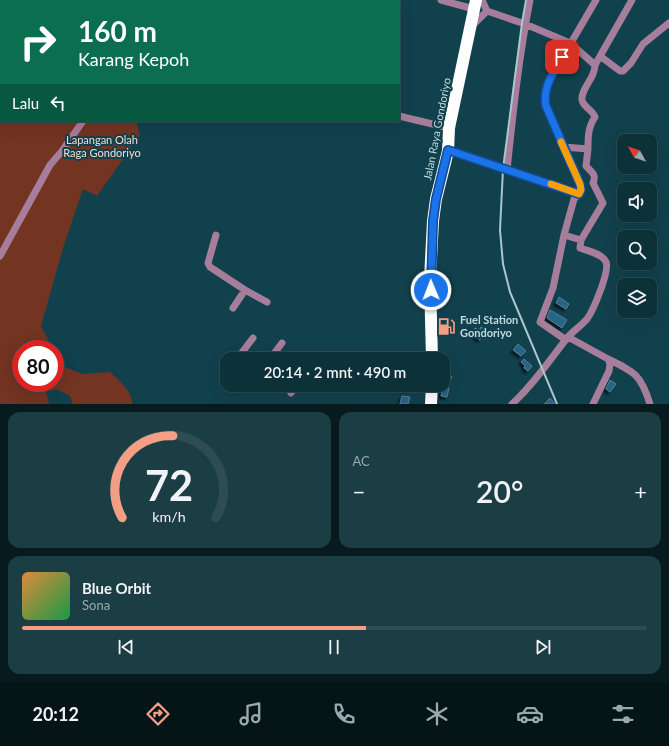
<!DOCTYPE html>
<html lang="id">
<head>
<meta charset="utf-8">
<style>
  :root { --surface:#0d3139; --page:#1b3d44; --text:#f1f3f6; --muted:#9aa9ae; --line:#2d4c53; --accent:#f39f86 }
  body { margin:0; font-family:Lato,sans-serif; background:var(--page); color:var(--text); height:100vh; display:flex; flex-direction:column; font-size:15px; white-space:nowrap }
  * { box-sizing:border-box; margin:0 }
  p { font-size:13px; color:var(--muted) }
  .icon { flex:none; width:22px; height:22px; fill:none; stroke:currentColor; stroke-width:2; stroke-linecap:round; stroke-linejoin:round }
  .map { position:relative; height:404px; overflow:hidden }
  .side { display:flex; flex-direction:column; gap:8px; padding:8px; background:#071b1f; flex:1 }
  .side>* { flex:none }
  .guide { position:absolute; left:0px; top:0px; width:400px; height:122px; box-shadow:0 4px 16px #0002,0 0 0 1px var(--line); background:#0b6e4f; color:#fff; overflow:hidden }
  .needle { width:26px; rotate:310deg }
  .fabs { position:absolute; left:617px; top:134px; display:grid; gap:8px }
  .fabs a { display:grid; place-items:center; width:40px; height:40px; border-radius:8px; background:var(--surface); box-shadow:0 4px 16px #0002,0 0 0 1px var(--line); font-size:20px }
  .speed { position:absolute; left:12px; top:340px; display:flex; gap:8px; font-size:20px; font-weight:700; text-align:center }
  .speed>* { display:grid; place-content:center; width:52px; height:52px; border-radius:50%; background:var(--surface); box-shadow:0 4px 16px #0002,0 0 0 1px var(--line); line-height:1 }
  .speed .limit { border:6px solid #d22; background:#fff; color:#111 }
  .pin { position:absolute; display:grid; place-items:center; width:34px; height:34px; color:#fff; margin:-17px; border-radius:8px; box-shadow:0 2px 6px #0006 }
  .me { position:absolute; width:44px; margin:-22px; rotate:359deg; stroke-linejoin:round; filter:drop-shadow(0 0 3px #0008) }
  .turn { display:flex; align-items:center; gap:14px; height:84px; padding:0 12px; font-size:18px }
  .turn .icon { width:52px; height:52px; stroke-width:2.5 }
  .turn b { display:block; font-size:28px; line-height:34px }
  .then { display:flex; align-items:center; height:38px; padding:0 12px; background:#0003; gap:8px; font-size:15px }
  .big { font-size:30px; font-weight:600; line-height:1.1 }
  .side .card { flex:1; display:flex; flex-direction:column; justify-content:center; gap:6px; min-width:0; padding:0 14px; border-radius:12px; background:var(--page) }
  .side .dial { align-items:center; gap:0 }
  .dial svg { height:104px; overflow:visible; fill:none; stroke:var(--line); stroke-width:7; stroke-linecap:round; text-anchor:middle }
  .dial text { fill:var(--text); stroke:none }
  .song { display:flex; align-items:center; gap:12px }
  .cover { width:48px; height:48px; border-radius:6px; background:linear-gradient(135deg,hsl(30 70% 55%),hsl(140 70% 35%)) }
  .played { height:4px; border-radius:2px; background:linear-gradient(90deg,var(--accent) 55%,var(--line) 55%) }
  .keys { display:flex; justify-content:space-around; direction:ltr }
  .heat { display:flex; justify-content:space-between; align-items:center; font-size:22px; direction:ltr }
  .side .tiles { flex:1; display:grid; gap:8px; grid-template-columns:1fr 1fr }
  .card:last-child { grid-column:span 2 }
  .trip { position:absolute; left:220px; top:352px; width:230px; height:40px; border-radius:12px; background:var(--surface); box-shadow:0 4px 16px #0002,0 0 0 1px var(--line); font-weight:600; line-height:40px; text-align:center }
  .tabs { display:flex; height:64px; justify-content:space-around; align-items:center; background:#051417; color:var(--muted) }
  .tabs .icon { width:28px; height:28px }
  .tabs .on { color:var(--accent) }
  .tabs b { font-size:18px; color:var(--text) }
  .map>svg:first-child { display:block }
  .green { fill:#733421 }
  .building { fill:#256588; stroke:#5a7e95; filter:url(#shadow) }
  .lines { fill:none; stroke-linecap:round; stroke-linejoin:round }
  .minor { stroke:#a67d9a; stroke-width:7 }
  .highway { stroke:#fefefe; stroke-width:12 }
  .rail { stroke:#abc5cd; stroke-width:2 }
  .route-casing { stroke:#114b97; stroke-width:10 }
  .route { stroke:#1a73e8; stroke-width:7 }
  .slow { stroke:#f59e0b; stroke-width:7 }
  .labels { text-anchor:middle; stroke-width:4; stroke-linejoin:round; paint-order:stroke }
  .street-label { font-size:11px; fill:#c2d9e0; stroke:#11414c }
  .park-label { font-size:11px; fill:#f6d9d0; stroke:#11414c }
  .poi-label { font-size:11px; font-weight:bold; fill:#c2d9e0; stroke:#11414c; text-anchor:start }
</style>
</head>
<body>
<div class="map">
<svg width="669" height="404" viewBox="0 0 669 404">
  <defs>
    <filter id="shadow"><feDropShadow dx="-2.5" dy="2.5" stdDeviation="1" flood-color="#0009"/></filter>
  </defs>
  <rect width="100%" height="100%" fill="#11414c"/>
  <path class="green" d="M0,0h80l-79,1v120h135l4,14 -43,61 -14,-7 -20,59 -22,78 12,23h-32v34h34v-31l8,14 19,8 28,-2c8,8 23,19 22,32h-59l-3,-8 -13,-7 -11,3 3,12h-49z"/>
  <path class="building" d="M559,297l10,7 -3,5 -10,-6z
    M550,310l17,10 -5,8 -15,-10z
    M481,327l5,3 -6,10 -5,-4 1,-2 -3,-2 2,-4 4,2z
    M518,344l8,7 -5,5 -8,-6z
    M524,359l8,7 -4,5 -4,-3 1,-2 -4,-4z
    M443,372l9,5 -6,11h3l-2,9 -6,-1 3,-14z
    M610,380l6,4 -6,8 -4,-3z
    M402,396l8,1 -2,7h-8z
    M550,398l5,6h-11z"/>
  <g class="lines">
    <path class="minor" d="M441,0l33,9
      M482,0l5,11
      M143,1v-1
      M267,1l1,-1
      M487,11l38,13 45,19 25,22 37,-65
      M471,27l16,-16
      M600,56l20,15h3l8,-8 12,-19 26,-21
      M399,116l50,12
      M564,147l24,2c0,-12 0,-22 7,-32 -2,-7 -12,-10 -13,-17 -1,-9 8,-18 11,-26 1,-3 2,-6 2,-9
      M448,151l131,43 2,-4 -1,-6 -34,-79 -1,-11 2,-10 49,-84
      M507,170c6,-57 12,-114 23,-170
      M216,235l-8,28 2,4 35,23
      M581,240l22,-37 -10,-20c4,-9 -2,-11 -7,-17l2,-17
      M0,256l50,-91 12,-14 21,-30
      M233,308l12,-18 22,12
      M568,337l40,22 2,5 -1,7 -16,33
      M566,340l-26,-18 13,-34 11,-53 10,-36 5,-5
      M237,359l16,-21
      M270,359l12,-16
      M608,359c27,13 33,16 42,45
      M291,393l5,-8
      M512,404c21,-19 37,-43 55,-66 6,-7 14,-12 20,-19 6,-8 23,-48 19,-57 -3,-8 -18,-11 -26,-14l1,-8 -17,-5"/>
    <path class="highway" d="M432,359l-2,-80 3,-58 3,-22 12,-48 1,-23 27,-128
      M431,404l1,-19"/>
    <path class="rail" d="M526,0l-4,23 -19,146 -3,61 3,34 7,28 47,112"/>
  </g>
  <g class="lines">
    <defs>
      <path id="route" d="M431,290l2,-69 3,-22 12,-49 131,44 2,-4 -1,-6 -34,-78c-4,-19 8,-33 16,-49"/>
    </defs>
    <use href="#route" class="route-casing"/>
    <use href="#route" class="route"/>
    <path class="slow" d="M551,184l28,10 2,-4 -1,-6 -19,-42"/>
  </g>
  <defs>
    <symbol id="fuel-bare" viewBox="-9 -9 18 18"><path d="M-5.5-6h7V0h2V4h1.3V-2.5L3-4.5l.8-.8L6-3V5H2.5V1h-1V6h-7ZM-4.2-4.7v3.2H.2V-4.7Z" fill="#f39f86" stroke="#11414c" stroke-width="2.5" paint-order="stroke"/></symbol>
  </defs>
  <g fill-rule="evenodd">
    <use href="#fuel-bare" x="434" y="314" width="25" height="25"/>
  </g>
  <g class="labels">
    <g class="street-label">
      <text transform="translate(437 129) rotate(-79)" y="4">Jalan Raya Gondoriyo</text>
    </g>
    <g class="park-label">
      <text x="102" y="144">Lapangan Olah<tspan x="102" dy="13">Raga Gondoriyo</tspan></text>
    </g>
    <g class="poi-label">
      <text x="460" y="324">Fuel Station<tspan x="460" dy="13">Gondoriyo</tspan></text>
    </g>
  </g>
</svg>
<div class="fabs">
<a><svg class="needle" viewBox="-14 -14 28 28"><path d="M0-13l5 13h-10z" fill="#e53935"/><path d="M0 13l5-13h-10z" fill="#9aa9ae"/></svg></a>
<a><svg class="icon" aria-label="sound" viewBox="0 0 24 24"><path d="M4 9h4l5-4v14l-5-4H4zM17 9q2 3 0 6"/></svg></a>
<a><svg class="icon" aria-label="search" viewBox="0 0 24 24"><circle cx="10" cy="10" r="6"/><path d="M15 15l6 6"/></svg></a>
<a><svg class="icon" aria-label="layers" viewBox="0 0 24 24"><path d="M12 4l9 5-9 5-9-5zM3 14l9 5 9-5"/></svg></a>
</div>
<div class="speed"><div class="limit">80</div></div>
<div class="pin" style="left:562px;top:57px;background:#d93025"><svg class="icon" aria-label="arrive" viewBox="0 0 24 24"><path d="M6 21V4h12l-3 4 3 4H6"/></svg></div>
<svg class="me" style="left:431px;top:290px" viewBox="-20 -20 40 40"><circle r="17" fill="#1a73e8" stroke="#fff" stroke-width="3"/><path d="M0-11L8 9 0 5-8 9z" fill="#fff"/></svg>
<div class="trip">20:14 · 2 mnt · 490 m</div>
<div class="guide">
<div class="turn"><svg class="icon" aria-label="right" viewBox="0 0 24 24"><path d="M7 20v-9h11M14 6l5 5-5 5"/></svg><div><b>160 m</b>Karang Kepoh</div></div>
<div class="then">Lalu<svg class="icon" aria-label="left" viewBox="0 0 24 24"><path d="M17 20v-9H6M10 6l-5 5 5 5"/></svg></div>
</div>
</div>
<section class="side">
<div class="tiles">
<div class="card dial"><svg viewBox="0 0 100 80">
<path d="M14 69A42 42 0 1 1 86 69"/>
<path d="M14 69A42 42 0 0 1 53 6" stroke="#f39f86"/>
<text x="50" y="56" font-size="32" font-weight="700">72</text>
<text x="50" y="72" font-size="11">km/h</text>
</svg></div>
<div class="card"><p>AC</p>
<div class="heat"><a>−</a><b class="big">20°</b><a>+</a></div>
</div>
<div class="card">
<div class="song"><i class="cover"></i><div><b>Blue Orbit</b><p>Sona</p></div></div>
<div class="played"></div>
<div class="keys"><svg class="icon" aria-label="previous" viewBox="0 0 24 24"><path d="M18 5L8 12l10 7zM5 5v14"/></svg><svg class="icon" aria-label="pause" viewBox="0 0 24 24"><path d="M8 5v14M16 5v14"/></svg><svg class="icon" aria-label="next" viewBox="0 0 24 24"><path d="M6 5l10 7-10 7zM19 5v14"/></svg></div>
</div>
</div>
</section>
<nav class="tabs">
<b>20:12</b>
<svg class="icon on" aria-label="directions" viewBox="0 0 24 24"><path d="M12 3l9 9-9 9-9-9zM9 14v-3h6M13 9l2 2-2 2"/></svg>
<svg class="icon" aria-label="music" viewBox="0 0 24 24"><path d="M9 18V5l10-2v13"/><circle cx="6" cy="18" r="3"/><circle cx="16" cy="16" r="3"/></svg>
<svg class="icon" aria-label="phone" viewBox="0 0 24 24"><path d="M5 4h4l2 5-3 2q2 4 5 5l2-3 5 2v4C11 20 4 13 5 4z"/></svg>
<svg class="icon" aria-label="climate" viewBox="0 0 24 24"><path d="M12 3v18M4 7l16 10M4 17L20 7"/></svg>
<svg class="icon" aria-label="car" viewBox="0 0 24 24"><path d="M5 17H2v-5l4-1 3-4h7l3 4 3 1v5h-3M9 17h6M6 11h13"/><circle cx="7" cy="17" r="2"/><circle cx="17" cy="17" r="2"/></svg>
<svg class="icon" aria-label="filters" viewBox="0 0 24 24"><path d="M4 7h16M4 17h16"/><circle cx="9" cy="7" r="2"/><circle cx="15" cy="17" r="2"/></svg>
</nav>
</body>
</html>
